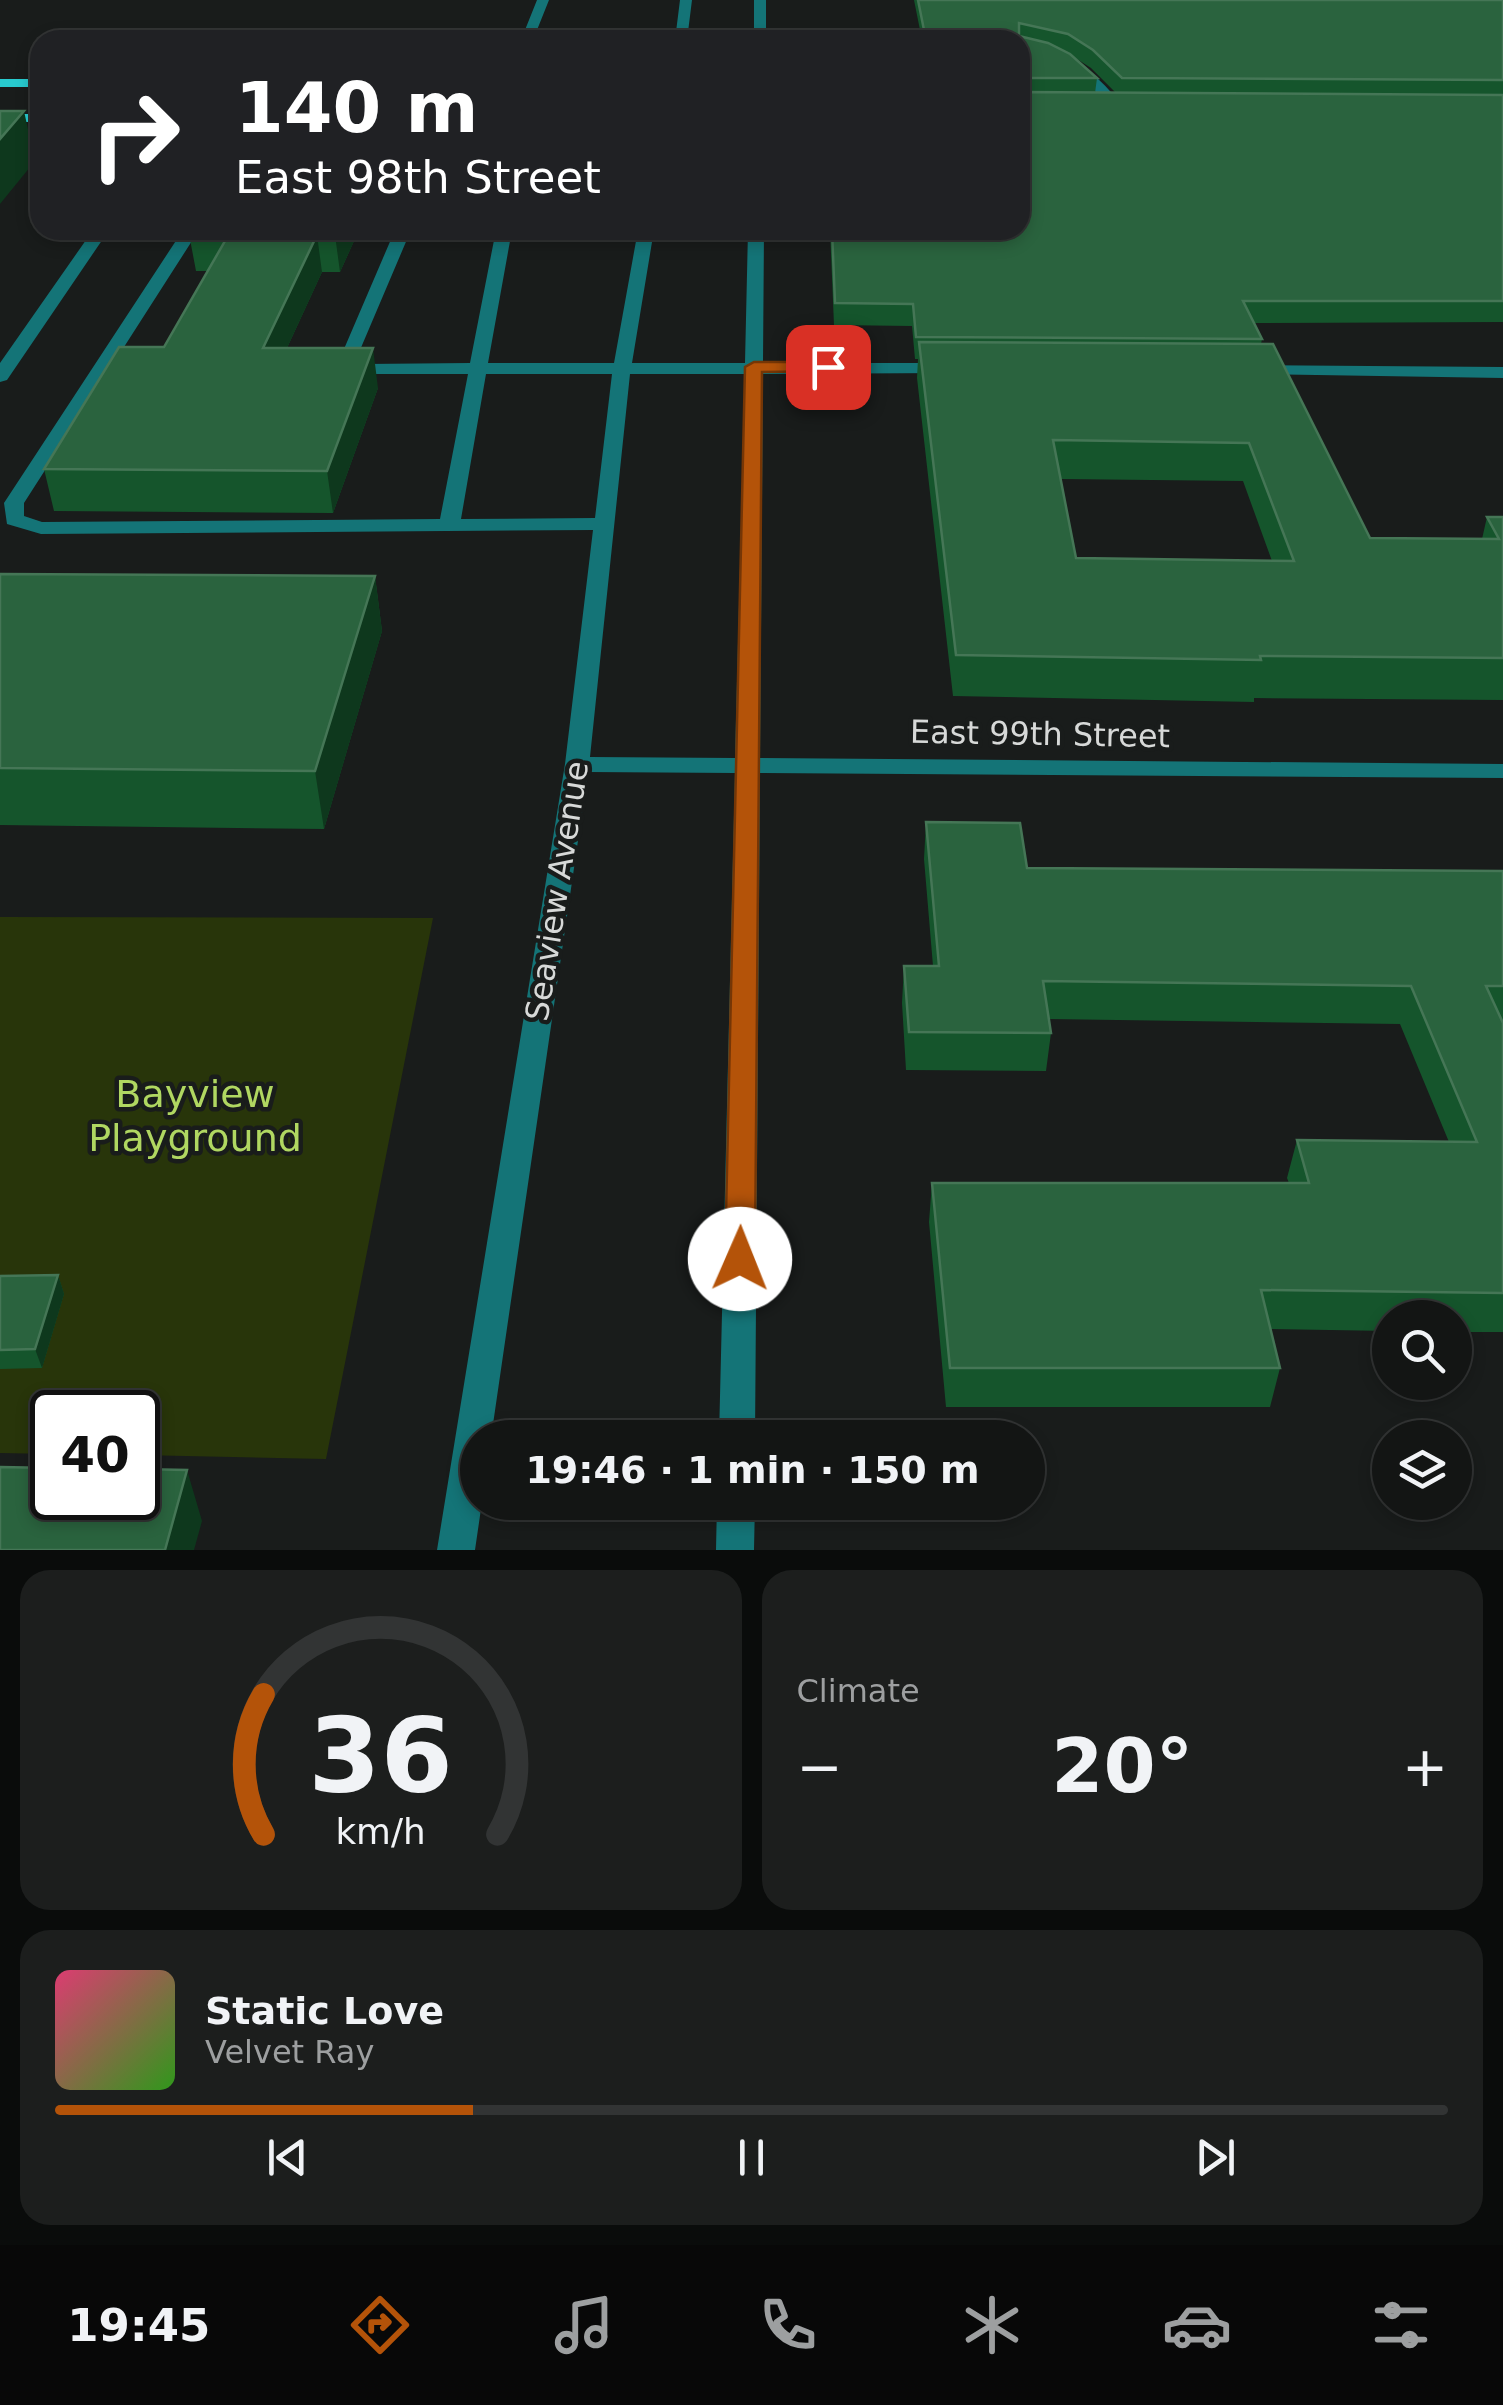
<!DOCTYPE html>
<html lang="en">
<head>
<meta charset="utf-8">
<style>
  :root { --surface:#131514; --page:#1c1e1d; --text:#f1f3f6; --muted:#9d9fa0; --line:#323434; --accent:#b45309 }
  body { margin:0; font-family:"DejaVu Sans",sans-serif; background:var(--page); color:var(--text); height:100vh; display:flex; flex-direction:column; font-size:38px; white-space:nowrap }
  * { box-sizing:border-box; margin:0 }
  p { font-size:32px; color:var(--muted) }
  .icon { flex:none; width:55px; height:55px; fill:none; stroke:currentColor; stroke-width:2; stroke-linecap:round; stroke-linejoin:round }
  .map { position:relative; height:1550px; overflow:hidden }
  .sheet { display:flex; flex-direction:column; gap:20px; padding:20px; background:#0a0c0b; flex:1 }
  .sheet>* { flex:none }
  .top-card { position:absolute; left:30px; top:30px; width:1000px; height:210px; border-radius:30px; box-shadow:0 5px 15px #0003,0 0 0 2px var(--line); background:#202124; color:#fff; overflow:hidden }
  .fabs { position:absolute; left:1372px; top:1300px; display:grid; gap:20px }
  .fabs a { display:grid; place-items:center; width:100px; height:100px; border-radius:50%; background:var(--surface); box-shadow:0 5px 15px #0003,0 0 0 2px var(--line); font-size:50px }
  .speed { position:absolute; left:30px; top:1390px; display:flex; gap:20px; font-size:50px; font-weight:700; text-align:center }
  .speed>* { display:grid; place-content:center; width:130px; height:130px; border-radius:50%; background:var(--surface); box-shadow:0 5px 15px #0003,0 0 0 2px var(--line); line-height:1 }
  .speed .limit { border:5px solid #111; border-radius:15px; background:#fff; color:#111 }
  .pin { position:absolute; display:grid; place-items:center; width:85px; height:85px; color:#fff; margin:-42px; border-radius:20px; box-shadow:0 5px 15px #0006 }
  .me { position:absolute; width:110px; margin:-55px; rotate:1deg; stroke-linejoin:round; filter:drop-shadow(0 0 8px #0008) }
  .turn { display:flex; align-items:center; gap:35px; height:210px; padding:0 40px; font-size:45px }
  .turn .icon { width:130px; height:130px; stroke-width:2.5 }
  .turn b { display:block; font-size:70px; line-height:85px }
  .big { font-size:75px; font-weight:800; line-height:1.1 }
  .sheet .widget { flex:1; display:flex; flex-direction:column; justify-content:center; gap:15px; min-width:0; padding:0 35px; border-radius:30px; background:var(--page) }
  .sheet .dial { align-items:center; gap:0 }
  .dial svg { height:260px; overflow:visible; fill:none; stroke:var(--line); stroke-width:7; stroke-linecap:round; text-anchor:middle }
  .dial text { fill:var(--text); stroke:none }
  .song { display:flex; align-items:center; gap:30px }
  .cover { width:120px; height:120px; border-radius:15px; background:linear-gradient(135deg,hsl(340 70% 55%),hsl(110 70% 35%)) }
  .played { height:10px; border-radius:5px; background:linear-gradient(90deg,var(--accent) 30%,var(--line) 30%) }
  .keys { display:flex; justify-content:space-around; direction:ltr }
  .heat { display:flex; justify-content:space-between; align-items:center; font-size:55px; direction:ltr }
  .sheet .tiles { flex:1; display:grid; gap:20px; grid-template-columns:1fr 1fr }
  .widget:last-child { grid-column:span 2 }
  .trip { position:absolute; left:460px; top:1420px; width:585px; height:100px; border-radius:50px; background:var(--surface); box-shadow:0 5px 15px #0003,0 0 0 2px var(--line); font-weight:800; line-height:100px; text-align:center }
  .menu { display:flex; height:160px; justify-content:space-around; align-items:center; background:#080808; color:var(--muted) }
  .menu .icon { width:70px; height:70px }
  .menu .selected { color:var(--accent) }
  .menu b { font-size:45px; color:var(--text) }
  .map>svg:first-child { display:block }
  .green { fill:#28350a }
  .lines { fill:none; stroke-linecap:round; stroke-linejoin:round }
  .minor { fill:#147477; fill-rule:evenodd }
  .major { fill:#28cbcf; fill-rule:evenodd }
  .wall { fill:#15552c; fill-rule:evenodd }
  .shaded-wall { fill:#0e381d }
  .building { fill:#2a633e; stroke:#457656; stroke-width:2.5; fill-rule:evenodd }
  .route { fill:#b45309; stroke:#753606; stroke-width:2.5 }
  .labels { text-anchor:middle; stroke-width:9; stroke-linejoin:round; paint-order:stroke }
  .street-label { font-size:32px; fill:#d7d9d8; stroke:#191c1b }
  .near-park-label { font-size:38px; fill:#b0d761; stroke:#191c1b }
</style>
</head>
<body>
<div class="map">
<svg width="1503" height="1550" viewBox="0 0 1503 1550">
  <rect width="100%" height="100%" fill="#191c1b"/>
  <path class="green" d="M0,917l433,1 -107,541 -188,-4v-43h-86v42l-52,-1z"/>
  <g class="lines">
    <path class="minor" d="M537,0h12l-16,40h-12z
      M680,0h12l-5,40h-12z
      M754,0h12v40h-12z
      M1020,43c44,4 74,27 101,61l-12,3c-25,-30 -49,-52 -89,-56z
      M93,230h16l-102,150 -7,2v-19z
      M183,230h16l-175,273v13l18,6 398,-3 28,-145h-106l-24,-11 57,-133h16l-51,120 -3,10 7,4 106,-1 26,-133h16l-24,133h126l24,-133h16l-22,133h113l3,-133h16l-1,133h185l9,5 -9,5 -185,1 -3,384 743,6v14l-743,-5 -5,665h-36l16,-665 -147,-1 -97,666h-13v64h4l-7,48h-38l128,-786 28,-234 -552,4 -34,-10 -3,-21zM486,374h126l-17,144 -134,1zM630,374h115l-10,384 -145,-1z
      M1253,365l250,2v11l-256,-4 -3,-4z
      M717,1502h38l-1,48h-38z"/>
    <path class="major" d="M0,79h40v8h-40z
      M0,114h40v8h-40z"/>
  </g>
  <path class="wall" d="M914,0h589v322l-249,1 8,16 -1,5 109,194 112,1 5,-22h16v183l-249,-2v4l-301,-6 -36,-318 1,-19h-3l-3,-33 -78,-1 -4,-95h190v-190h-98zM1066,52l25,16 25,25h-21l2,-15zM1061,479l182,2 29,80 -196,-3z
    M192,230h167l-19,42h-18l-35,76 91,40 -45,125 -279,-2 -10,-42 120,-122 44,-76h-12l-7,-37z
    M0,574l375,2 7,55 -58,198 -324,-4z
    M926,822l101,46 476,3v461h-48v-14h-65v13l-120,-2 10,39 -10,39h-324l-17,-185 3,-39h357l-2,-5 10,-38 152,2 -49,-118 -351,-5 2,14 -5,38 -140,-1 -4,-67 2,-37h29l-9,-107z
    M58,1275l6,19 -22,74 -42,1v-93z"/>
  <path class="shaded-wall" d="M24,111l11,50 -35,43v-65z
    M338,230h21l-19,42 -5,-37z
    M317,235l5,37 -53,115 -6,-39z
    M373,348l5,40 -45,125 -6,-42z
    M375,576l7,55 -58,198 -9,-58z
    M58,1275l6,19 -22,74 -7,-19z
    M187,1470l15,51 -8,29h-29z"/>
  <path class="building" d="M918,0h585v80l-381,-2 -29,-28 -25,-16 -49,-11v13l29,7 22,11 27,24h-75l-2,1v-39h-94z
    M1020,92l483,3v206h-260l19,38 -346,-2 -3,-33 -78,-1 -3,-73h188z
    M0,111h24l-24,28z
    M192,230h146l-3,5h-18l-54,113h110l-46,123 -283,-2 75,-122h45l65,-113h-40z
    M919,342l354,2 97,194 129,1 -12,-22h16v141l-243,-2 1,4 -305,-5zM1053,440l196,3 45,118 -218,-3z
    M0,574l375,2 -60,195 -315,-3z
    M926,822l94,1 7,45 476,3v115h-17l17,37v270l-242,-3 19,78h-330l-18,-185h377l-12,-43 180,2 -66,-156 -368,-5 8,52 -142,-1 -5,-66h35z
    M58,1275l-23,74 -35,1v-74z
    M0,1467l52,1v30h86v-29l49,1 -22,80h-165z"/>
  <path class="route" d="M828,362l6,2v7l-72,1 -7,887 -5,9 -10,3 -11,-3 -4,-9 20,-892 9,-5z"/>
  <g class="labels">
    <g class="street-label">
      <text transform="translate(1040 734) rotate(1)" y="11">East 99th Street</text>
      <text transform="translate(557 891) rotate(-81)" y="11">Seaview Avenue</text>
    </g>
    <g class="near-park-label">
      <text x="195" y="1107">Bayview<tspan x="195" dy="44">Playground</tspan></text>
    </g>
  </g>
</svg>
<div class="fabs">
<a><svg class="icon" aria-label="search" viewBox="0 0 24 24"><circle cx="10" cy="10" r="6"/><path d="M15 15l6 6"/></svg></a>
<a><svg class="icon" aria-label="layers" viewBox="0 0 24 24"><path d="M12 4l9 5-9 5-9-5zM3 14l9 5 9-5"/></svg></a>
</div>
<div class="speed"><div class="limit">40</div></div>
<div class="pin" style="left:828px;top:367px;background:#d93025"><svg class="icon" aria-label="arrive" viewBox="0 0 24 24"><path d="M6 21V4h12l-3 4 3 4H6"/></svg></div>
<svg class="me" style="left:740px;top:1259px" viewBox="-20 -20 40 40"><circle r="19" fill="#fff"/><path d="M0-13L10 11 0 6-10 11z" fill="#b45309"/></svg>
<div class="trip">19:46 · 1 min · 150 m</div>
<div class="top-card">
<div class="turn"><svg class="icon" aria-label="right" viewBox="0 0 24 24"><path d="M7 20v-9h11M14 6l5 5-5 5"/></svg><div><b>140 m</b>East 98th Street</div></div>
</div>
</div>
<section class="sheet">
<div class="tiles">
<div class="widget dial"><svg viewBox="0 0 100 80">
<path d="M14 69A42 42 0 1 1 86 69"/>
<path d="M14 69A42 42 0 0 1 14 26" stroke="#b45309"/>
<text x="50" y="56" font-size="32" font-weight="700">36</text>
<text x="50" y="72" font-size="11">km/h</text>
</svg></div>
<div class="widget"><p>Climate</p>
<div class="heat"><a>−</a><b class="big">20°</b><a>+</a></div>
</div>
<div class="widget">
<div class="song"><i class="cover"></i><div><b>Static Love</b><p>Velvet Ray</p></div></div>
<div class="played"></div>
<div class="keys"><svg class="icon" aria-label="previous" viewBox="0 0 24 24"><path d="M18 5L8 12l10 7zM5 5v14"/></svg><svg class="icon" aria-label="pause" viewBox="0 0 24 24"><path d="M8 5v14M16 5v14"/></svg><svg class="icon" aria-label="next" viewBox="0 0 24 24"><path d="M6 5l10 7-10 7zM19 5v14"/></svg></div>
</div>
</div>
</section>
<nav class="menu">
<b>19:45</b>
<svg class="icon selected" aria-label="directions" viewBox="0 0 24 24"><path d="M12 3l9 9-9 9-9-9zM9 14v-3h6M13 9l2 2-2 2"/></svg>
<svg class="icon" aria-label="music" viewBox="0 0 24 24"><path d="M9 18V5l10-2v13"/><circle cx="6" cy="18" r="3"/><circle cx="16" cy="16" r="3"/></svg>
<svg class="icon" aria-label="phone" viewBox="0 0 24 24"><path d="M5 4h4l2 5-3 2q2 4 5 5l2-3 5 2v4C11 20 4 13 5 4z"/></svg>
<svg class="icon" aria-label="climate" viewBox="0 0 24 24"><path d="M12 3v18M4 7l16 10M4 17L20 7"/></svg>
<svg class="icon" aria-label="car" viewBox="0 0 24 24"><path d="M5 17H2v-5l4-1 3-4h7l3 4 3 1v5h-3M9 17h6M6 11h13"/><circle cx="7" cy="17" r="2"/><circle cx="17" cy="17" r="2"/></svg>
<svg class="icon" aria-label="filters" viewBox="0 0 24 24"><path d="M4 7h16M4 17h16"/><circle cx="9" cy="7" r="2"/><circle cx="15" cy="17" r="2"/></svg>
</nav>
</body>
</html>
